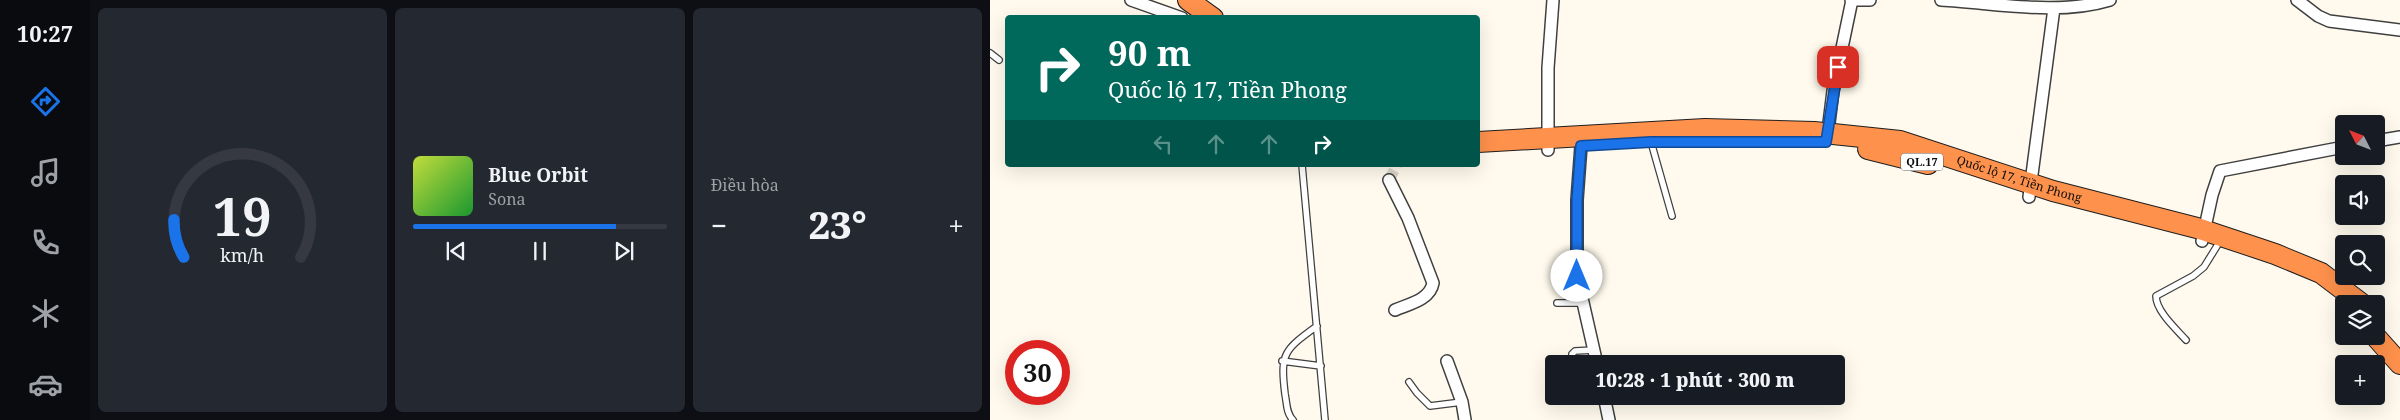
<!DOCTYPE html>
<html lang="vi">
<head>
<meta charset="utf-8">
<style>
  :root { --surface:#171b24; --page:#242831; --text:#f1f3f6; --muted:#9ea1a6; --line:#363941; --accent:#1a73e8 }
  body { margin:0; font-family:"Noto Serif",serif; background:var(--page); color:var(--text); height:100vh; display:flex; flex-direction:column; font-size:19px; white-space:nowrap }
  * { box-sizing:border-box; margin:0 }
  p { font-size:16px; color:var(--muted) }
  .icon { flex:none; width:28px; height:28px; fill:none; stroke:currentColor; stroke-width:2; stroke-linecap:round; stroke-linejoin:round }
  .map { position:relative; flex:1; overflow:hidden }
  .side { display:flex; flex-direction:column; gap:8px; padding:8px; background:#0d0f14; width:900px }
  .side>* { flex:none }
  .guide { position:absolute; left:15px; top:15px; width:475px; height:152px; border-radius:5px; box-shadow:0 5px 20px #0002; background:#00695c; color:#fff; overflow:hidden }
  .needle { width:32px; rotate:312deg }
  .tools { position:absolute; left:1345px; top:115px; display:grid; gap:10px }
  .tools a { display:grid; place-items:center; width:50px; height:50px; border-radius:5px; background:var(--surface); box-shadow:0 5px 20px #0002; font-size:25px }
  .speed { position:absolute; left:15px; top:340px; display:flex; gap:10px; font-size:25px; font-weight:700; text-align:center }
  .speed>* { display:grid; place-content:center; width:65px; height:65px; border-radius:50%; background:var(--surface); box-shadow:0 5px 20px #0002; line-height:1 }
  .speed .limit { border:8px solid #d22; background:#fff; color:#111 }
  .pin { position:absolute; display:grid; place-items:center; width:42px; height:42px; color:#fff; margin:-21px; border-radius:10px; box-shadow:0 2px 8px #0006 }
  .me { position:absolute; width:55px; margin:-28px; rotate:0deg; stroke-linejoin:round; filter:drop-shadow(0 0 4px #0008) }
  .turn { display:flex; align-items:center; gap:18px; height:105px; padding:0 20px; font-size:22px }
  .turn .icon { width:65px; height:65px; stroke-width:2.5 }
  .turn b { display:block; font-size:35px; line-height:42px }
  .lanes { display:flex; align-items:center; height:48px; padding:0 20px; background:#0003; justify-content:center; gap:25px; direction:ltr }
  .lanes .off { opacity:.35 }
  .big { font-size:38px; font-weight:800; line-height:1.1 }
  .side .widget { flex:1; display:flex; flex-direction:column; justify-content:center; gap:8px; min-width:0; padding:0 18px; border-radius:8px; background:var(--page) }
  .side .dial { align-items:center; gap:0 }
  .dial svg { height:130px; overflow:visible; fill:none; stroke:var(--line); stroke-width:7; stroke-linecap:round; text-anchor:middle }
  .dial text { fill:var(--text); stroke:none }
  .song { display:flex; align-items:center; gap:15px }
  .cover { width:60px; height:60px; border-radius:8px; background:linear-gradient(135deg,hsl(70 70% 55%),hsl(130 70% 35%)) }
  .played { height:5px; border-radius:2px; background:linear-gradient(90deg,var(--accent) 80%,var(--line) 80%) }
  .keys { display:flex; justify-content:space-around; direction:ltr }
  .heat { display:flex; justify-content:space-between; align-items:center; font-size:28px; direction:ltr }
  .side .tiles { flex:1; display:grid; gap:8px; grid-template-columns:repeat(3,1fr) }
  .trip { position:absolute; left:555px; top:355px; width:300px; height:50px; border-radius:5px; background:var(--surface); box-shadow:0 5px 20px #0002; font-weight:800; line-height:50px; text-align:center }
  main { display:flex; flex:1; min-height:0 }
  .menu { display:flex; flex-direction:column; width:90px; justify-content:space-around; align-items:center; background:#090b0e; color:var(--muted) }
  .menu .icon { width:35px; height:35px }
  .menu .on { color:var(--accent) }
  .menu b { font-size:22px; color:var(--text) }
  .map>svg:first-child { display:block }
  .lines { fill:none; stroke-linecap:round; stroke-linejoin:round }
  .street-tunnel { stroke:#dbd6cb; stroke-width:11; stroke-dasharray:11 5.5; stroke-linecap:butt }
  .lane-casing { stroke:#404040; stroke-width:8 }
  .street-casing { stroke:#404040; stroke-width:14 }
  .highway-casing { stroke:#1e1e1e; stroke-width:22 }
  .lane { stroke:#fff; stroke-width:5.5 }
  .street { stroke:#fff; stroke-width:11 }
  .highway { stroke:#fe914c; stroke-width:20 }
  .route-casing { stroke:#114b97; stroke-width:12 }
  .route { stroke:#1a73e8; stroke-width:9 }
  .labels { text-anchor:middle; stroke-width:5; stroke-linejoin:round; paint-order:stroke }
  .shield { fill:#fff; stroke:#565656; stroke-width:1 }
  .shield-label { font-size:11px; font-weight:bold; fill:#0d0d0d }
  .street-label { font-size:12px; fill:#0d0d0d; stroke:#fff }
</style>
</head>
<body>
<main>
<nav class="menu">
<b>10:27</b>
<svg class="icon on" aria-label="directions" viewBox="0 0 24 24"><path d="M12 3l9 9-9 9-9-9zM9 14v-3h6M13 9l2 2-2 2"/></svg>
<svg class="icon" aria-label="music" viewBox="0 0 24 24"><path d="M9 18V5l10-2v13"/><circle cx="6" cy="18" r="3"/><circle cx="16" cy="16" r="3"/></svg>
<svg class="icon" aria-label="phone" viewBox="0 0 24 24"><path d="M5 4h4l2 5-3 2q2 4 5 5l2-3 5 2v4C11 20 4 13 5 4z"/></svg>
<svg class="icon" aria-label="climate" viewBox="0 0 24 24"><path d="M12 3v18M4 7l16 10M4 17L20 7"/></svg>
<svg class="icon" aria-label="car" viewBox="0 0 24 24"><path d="M5 17H2v-5l4-1 3-4h7l3 4 3 1v5h-3M9 17h6M6 11h13"/><circle cx="7" cy="17" r="2"/><circle cx="17" cy="17" r="2"/></svg>
</nav>
<section class="side">
<div class="tiles">
<div class="widget dial"><svg viewBox="0 0 100 80">
<path d="M14 69A42 42 0 1 1 86 69"/>
<path d="M14 69A42 42 0 0 1 8 46" stroke="#1a73e8"/>
<text x="50" y="56" font-size="32" font-weight="700">19</text>
<text x="50" y="72" font-size="11">km/h</text>
</svg></div>
<div class="widget">
<div class="song"><i class="cover"></i><div><b>Blue Orbit</b><p>Sona</p></div></div>
<div class="played"></div>
<div class="keys"><svg class="icon" aria-label="previous" viewBox="0 0 24 24"><path d="M18 5L8 12l10 7zM5 5v14"/></svg><svg class="icon" aria-label="pause" viewBox="0 0 24 24"><path d="M8 5v14M16 5v14"/></svg><svg class="icon" aria-label="next" viewBox="0 0 24 24"><path d="M6 5l10 7-10 7zM19 5v14"/></svg></div>
</div>
<div class="widget"><p>Điều hòa</p>
<div class="heat"><a>−</a><b class="big">23°</b><a>+</a></div>
</div>
</div>
</section>
<div class="map">
<svg width="1410" height="420" viewBox="0 0 1410 420">
  <rect width="100%" height="100%" fill="#fffaed"/>
  <g class="lines">
    <path class="street-tunnel" d="M399,180l8,-15"/>
    <defs>
      <path id="lane" d="M0,53l9,7
        M661,142l21,74
        M312,165l23,255
        M567,303h28
        M1196,340c-10,-11 -30,-29 -30,-44l37,-20 11,-9 13,-21
        M292,361l39,5
        M581,364l1,-10 3,-3 19,-1
        M419,382l8,11 13,13 32,-4
        M303,420c-7,-7 -6,-17 -8,-26 -5,-41 -1,-44 32,-68"/>
      <path id="street" d="M141,0l51,18
        M861,0h19
        M951,0c55,3 117,16 169,0
        M1307,0l21,16 11,5 71,9
        M837,139l6,-48 19,-91
        M1386,141l24,-4
        M591,146l-4,54v76l20,88
        M558,150v-82l5,-68
        M399,180l19,38 25,65c-3,17 -24,21 -38,27
        M1039,197l25,-189
        M1212,241l10,-46 8,-24 124,-24
        M457,361l15,41 3,18
        M614,396l5,24"/>
      <g id="highway">
        <path d="M198,0l25,18"/>
        <path id="s1" d="M488,142l227,-13 109,3 86,9 153,50 144,37 78,26 46,19 41,31"/>
        <path d="M878,149l60,15"/>
        <path d="M1385,336l25,28"/>
      </g>
    </defs>
    <use href="#lane" class="lane-casing"/>
    <use href="#street" class="street-casing"/>
    <use href="#highway" class="highway-casing"/>
    <use href="#lane" class="lane"/>
    <use href="#street" class="street"/>
    <use href="#highway" class="highway"/>
  </g>
  <g class="lines">
    <defs>
      <path id="route" d="M587,276v-76l4,-54 70,-4h175l12,-75"/>
    </defs>
    <use href="#route" class="route-casing"/>
    <use href="#route" class="route"/>
  </g>
  <g class="labels">
    <rect class="shield" x="911" y="153.5" width="42" height="17" rx="4"/>
    <g class="shield-label">
      <text x="932" y="166">QL.17</text>
    </g>
    <g class="street-label">
      <text dy="4" stroke="none"><textPath href="#s1" startOffset="548">Quốc lộ 17, Tiền Phong</textPath></text>
    </g>
  </g>
</svg>
<div class="tools">
<a><svg class="needle" viewBox="-14 -14 28 28"><path d="M0-13l5 13h-10z" fill="#e53935"/><path d="M0 13l5-13h-10z" fill="#9ea1a6"/></svg></a>
<a><svg class="icon" aria-label="sound" viewBox="0 0 24 24"><path d="M4 9h4l5-4v14l-5-4H4zM17 9q2 3 0 6"/></svg></a>
<a><svg class="icon" aria-label="search" viewBox="0 0 24 24"><circle cx="10" cy="10" r="6"/><path d="M15 15l6 6"/></svg></a>
<a><svg class="icon" aria-label="layers" viewBox="0 0 24 24"><path d="M12 4l9 5-9 5-9-5zM3 14l9 5 9-5"/></svg></a>
<a>+</a>
</div>
<div class="speed"><div class="limit">30</div></div>
<div class="pin" style="left:848px;top:67px;background:#d93025"><svg class="icon" aria-label="arrive" viewBox="0 0 24 24"><path d="M6 21V4h12l-3 4 3 4H6"/></svg></div>
<svg class="me" style="left:587px;top:276px" viewBox="-20 -20 40 40"><circle r="19" fill="#fff"/><path d="M0-13L10 11 0 6-10 11z" fill="#1a73e8"/></svg>
<div class="trip">10:28 · 1 phút · 300 m</div>
<div class="guide">
<div class="turn"><svg class="icon" aria-label="right" viewBox="0 0 24 24"><path d="M7 20v-9h11M14 6l5 5-5 5"/></svg><div><b>90 m</b>Quốc lộ 17, Tiền Phong</div></div>
<div class="lanes"><svg class="icon off" aria-label="left" viewBox="0 0 24 24"><path d="M17 20v-9H6M10 6l-5 5 5 5"/></svg><svg class="icon off" aria-label="ahead" viewBox="0 0 24 24"><path d="M12 20V5M6 11l6-6 6 6"/></svg><svg class="icon off" aria-label="ahead" viewBox="0 0 24 24"><path d="M12 20V5M6 11l6-6 6 6"/></svg><svg class="icon" aria-label="right" viewBox="0 0 24 24"><path d="M7 20v-9h11M14 6l5 5-5 5"/></svg></div>
</div>
</div>
</main>
</body>
</html>
